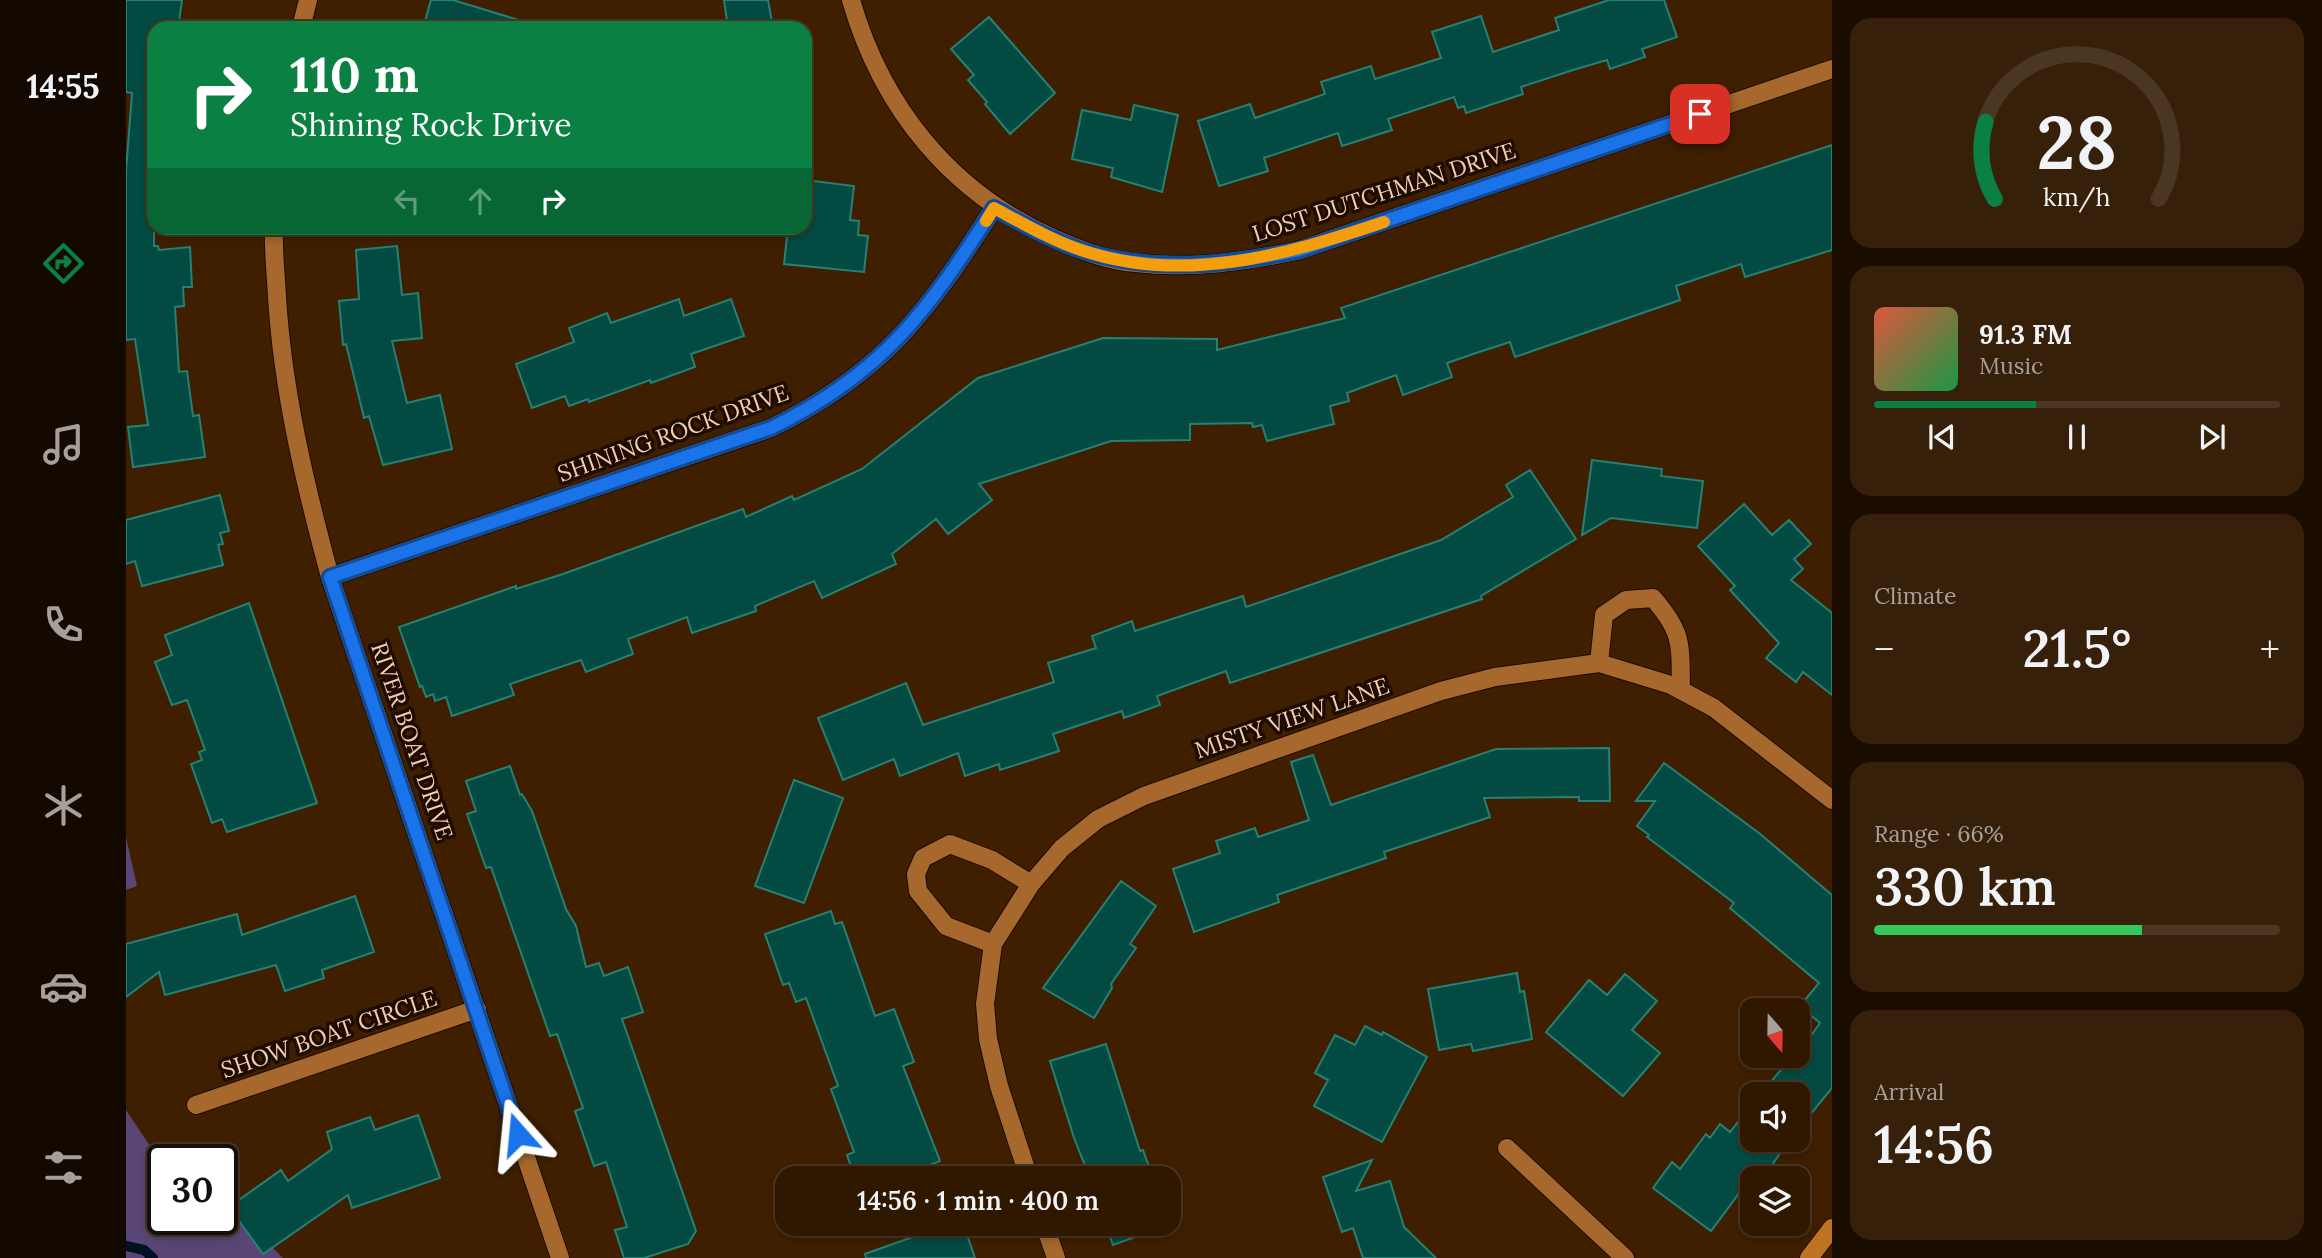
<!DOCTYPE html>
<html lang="en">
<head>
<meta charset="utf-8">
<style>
  :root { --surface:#2f1700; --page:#37200a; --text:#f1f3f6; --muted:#a79f99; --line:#4a3622; --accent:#0b8043 }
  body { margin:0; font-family:Lora,serif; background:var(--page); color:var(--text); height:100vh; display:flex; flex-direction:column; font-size:26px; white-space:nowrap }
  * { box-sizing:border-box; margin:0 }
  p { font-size:23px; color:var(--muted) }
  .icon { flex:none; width:38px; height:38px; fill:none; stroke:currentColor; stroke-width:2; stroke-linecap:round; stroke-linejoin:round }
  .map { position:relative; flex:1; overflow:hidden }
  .details { display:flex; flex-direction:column; gap:18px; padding:18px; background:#1a0d00; width:490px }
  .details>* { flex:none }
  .top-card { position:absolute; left:21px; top:21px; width:665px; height:214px; border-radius:21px; box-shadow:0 4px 10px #0003,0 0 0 2px var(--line); background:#0b8043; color:#fff; overflow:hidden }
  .needle { width:46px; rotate:160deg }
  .buttons { position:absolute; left:1614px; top:998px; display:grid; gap:14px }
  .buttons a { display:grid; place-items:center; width:70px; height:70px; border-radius:14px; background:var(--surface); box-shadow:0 4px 10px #0003,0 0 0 2px var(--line); font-size:35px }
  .speed { position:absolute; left:21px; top:1144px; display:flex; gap:14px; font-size:35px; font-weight:700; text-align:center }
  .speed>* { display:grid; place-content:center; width:91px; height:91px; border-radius:50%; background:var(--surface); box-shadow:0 4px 10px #0003,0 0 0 2px var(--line); line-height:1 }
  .speed .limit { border:4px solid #111; border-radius:10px; background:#fff; color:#111 }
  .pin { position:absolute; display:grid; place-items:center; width:60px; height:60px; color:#fff; margin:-30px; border-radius:14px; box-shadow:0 4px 10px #0006 }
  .me { position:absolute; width:77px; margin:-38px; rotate:342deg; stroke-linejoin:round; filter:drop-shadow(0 0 5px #0008) }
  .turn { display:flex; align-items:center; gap:24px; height:147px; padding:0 28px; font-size:32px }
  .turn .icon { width:91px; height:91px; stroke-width:2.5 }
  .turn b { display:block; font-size:49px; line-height:60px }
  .lanes { display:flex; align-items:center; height:66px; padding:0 28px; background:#0003; justify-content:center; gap:35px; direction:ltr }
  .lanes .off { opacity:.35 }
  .big { font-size:52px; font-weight:600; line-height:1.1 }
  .details .widget { flex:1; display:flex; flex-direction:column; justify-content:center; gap:10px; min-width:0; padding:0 24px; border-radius:21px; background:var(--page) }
  .details .dial { align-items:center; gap:0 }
  .dial svg { height:182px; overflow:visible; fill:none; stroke:var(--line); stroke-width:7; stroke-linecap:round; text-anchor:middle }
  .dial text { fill:var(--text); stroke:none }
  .song { display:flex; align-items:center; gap:21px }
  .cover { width:84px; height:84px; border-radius:10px; background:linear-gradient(135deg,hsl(10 70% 55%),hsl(140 70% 35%)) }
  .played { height:7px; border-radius:4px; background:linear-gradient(90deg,var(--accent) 40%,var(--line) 40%) }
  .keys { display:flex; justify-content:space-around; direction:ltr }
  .heat { display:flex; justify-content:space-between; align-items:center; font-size:38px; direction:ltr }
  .charge { height:10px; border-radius:5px; background:linear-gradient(90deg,#34c759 66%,var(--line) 0) }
  .trip { position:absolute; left:649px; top:1166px; width:406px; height:70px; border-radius:21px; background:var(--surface); box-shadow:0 4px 10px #0003,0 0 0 2px var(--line); font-weight:600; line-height:70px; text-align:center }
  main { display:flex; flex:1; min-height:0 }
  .tab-bar { display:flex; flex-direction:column; width:126px; justify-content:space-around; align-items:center; background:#130900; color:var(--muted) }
  .tab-bar .icon { width:49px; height:49px }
  .tab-bar .selected { color:var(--accent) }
  .tab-bar b { font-size:32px; color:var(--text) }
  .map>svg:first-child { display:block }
  .green { fill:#594676 }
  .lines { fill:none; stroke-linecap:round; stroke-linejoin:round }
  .stream { stroke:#001121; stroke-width:10 }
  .building { fill:#034b42; stroke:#248174; stroke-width:2 }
  .street-casing { stroke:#1e0c00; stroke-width:20 }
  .secondary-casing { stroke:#1e0c00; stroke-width:20 }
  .street { stroke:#a6682d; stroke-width:18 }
  .secondary { stroke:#be7321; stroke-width:18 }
  .route-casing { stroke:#114b97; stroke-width:18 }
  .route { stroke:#1a73e8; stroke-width:12 }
  .slow { stroke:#f59e0b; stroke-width:12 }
  .labels { text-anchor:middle; stroke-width:7; stroke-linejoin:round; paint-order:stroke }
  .street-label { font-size:23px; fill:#f1ceb2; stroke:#1e0c00 }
</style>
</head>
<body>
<main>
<nav class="tab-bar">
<b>14:55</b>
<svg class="icon selected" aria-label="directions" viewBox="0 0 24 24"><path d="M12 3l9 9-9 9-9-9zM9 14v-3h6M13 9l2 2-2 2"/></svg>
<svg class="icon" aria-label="music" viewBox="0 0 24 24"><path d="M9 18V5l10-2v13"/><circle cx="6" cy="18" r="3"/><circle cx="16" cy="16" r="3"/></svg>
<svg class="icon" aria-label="phone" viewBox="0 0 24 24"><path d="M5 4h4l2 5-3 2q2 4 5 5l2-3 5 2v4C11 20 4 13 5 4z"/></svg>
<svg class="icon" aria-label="climate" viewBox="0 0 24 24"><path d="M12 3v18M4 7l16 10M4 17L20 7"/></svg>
<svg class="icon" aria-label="car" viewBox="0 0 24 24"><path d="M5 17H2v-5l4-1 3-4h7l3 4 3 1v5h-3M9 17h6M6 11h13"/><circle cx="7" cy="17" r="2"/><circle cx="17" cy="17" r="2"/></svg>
<svg class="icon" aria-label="filters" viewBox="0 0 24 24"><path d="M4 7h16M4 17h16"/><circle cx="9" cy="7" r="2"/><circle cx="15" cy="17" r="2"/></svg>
</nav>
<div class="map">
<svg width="1706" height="1258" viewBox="0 0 1706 1258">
  <rect width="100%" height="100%" fill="#3f1f00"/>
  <path class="green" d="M0,837l11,49 -11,4z
    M0,1110l22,33 19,17h-4v60h59v-23l61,61h-157z"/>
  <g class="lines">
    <path class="stream" d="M0,1246l18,4 9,8"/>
  </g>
  <path class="building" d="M0,0h56l-4,28h-24v218h4l1,4 31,-3 2,40h-9l1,19 -9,1 4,65 8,-1 6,45 6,-1 6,42 -72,10 -5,-40 20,-2 -13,-86 -9,1v-169l6,-78 -6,-1z
    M305,0h22l69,21 -1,7h-98z
    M598,0h44l5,28h-45z
    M1483,0h55l13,37 -35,12 3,8 -35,12 -3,-9 -34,10 -52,17 2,7 -57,19 -2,-7 -6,2 -4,-11 -66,22 4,11 -50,16 -4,-13 -74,25 4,13 -49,15 -21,-65 52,-17 5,14 70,-24 -4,-12 50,-16 4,13 66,-21 -9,-26 49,-16 12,36 66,-22 -4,-12z
    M863,17l66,76 -45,41 -25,-30 2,-2 -19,-22 6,-5 -23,-26z
    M1008,105l44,10 -16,77 -51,-15 2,-9 -41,-9 10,-49 49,10z
    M1706,145v105l-87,27 -4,-13 -65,22 4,14 -165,57 -5,-15 -31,10 -32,11 5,14 -49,18 -7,-20 -49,18 2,8 -19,5 4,18 -67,17 -5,-16 -9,2 -1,-4 -62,1v16l-79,1 -132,43 13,16 -44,34 -12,-15 -44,35 4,10 -74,34 -8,-17 -59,25 1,5 -64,22 -5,-16 -59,22 5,15 -47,18 -5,-12 -71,24 4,11 -62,21 -6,-19 -11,4 -2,-7 -7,3 -4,-11 -2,1 -21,-60 117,-41v3l47,-15 180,-65 3,8 46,-21 2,4 68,-31 116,-91 125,-40 114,1v11l128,-32 -4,-10z
    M679,180l49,6 -4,34 9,1 -1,14 10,1 -4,36 -80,-8 4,-36h17z
    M271,246l5,49 16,-2 4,45 -30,3 15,62 33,-8 12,54 -69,16 -14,-49 -5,2 -18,-74 -3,1 -4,-44 20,-2 -3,-49z
    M553,299l5,17 47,-17 13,37 -53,18 4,13 -44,16 -1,-3 -61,22 -1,-3 -19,7 -4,-10 -33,12 -16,-44 58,-22 -5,-14 38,-15 4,10z
    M1466,460l70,9 -1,7 42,5 -6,47 -86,-10 -29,17z
    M1404,470l46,69 -95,57 1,3 -252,84 -4,-12 -69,25 3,9 -36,13 -2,-7 -69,23 6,17 -59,19 -1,-6 -34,12 -7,-23 -58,23 -6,-17 -51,21 -25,-62 88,-35 17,42 131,-43 -6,-19 48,-15 -4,-12 40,-15 3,10 108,-35 3,11 195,-67 72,-43 -7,-12z
    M94,495l9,36 -9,2 3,11 -5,1 5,20 -81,21 -7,-25 -9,3v-44z
    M1618,504l28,31 17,-15 22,24 -17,15 9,10 -12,11 41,33v82l-29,-23 -7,10 -30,-24 13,-15 -49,-53 5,-4 -37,-40z
    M123,603l68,200 -90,29 -5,-13 -10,4 -21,-59 11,-4 -3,-8 6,-2 -18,-50 -15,5 -17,-43 17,-7 -7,-20z
    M1483,748l1,53h-31v-4l-95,1 6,19 -106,35 2,6 -109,37 2,7 -85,30 -21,-63 47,-16 -4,-12 39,-13 3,9 51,-17 -18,-58 22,-7 18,50 165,-56z
    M1538,763l95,70 73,62v193l-35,43v-37h-36l23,-28 13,-11 23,-32 -20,-17 19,-23 -89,-75 4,-5 -87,-66 2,-2 -12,-9 18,-25h-19z
    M384,766l10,29 2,-1 10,17 34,98 10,17 10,41 13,-4 5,13 24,-9 15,45 -21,7 74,212 -8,13 -44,14h-20l-9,-28 12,-3 -21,-65 -12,4 -19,-55 8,-3 -26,-74 -7,2 -59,-169 -5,1 -19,-54 9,-3 -10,-30z
    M668,780l49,18 -39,105 -49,-17z
    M995,881l35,25 -26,38 6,4 -25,36 1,4 -18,30 -51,-30z
    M229,896l19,56 -52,18 2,8 -39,13 -9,-26 -111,30 -6,-23 -33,25v-53l111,-30 5,21z
    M705,911l4,13 7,-2 33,94 19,-7 20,53 -11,4 37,95 -13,5 3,12h-75l-8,-23 7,-3 -23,-63 7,-3 -32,-88 -10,4 -7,-19 -6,2 -18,-51z
    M1391,973l3,19 4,-1 8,48 -59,12 -2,-7 -32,6 -11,-61z
    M1499,974l32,27 -25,29 28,23 -37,43 -77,-64 43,-52 18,15z
    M1239,1026l17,9 1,-3 44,25 -45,85 -68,-36 14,-26 -13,-7 20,-38 20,10z
    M980,1044l34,107 3,-1 10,28h-63l-16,-40 -24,-77z
    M1626,1105v34h38l-27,39h-11l-2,16 -7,-6 -32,43 -58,-43 19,-26 8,7 26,-35 4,4 10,-14 10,8z
    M292,1115l22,63 -88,30 -4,-13 -85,59 -34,-47 52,-37 7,11 44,-32 -5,-17 43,-15 5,13z
    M1246,1160l-16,31 34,-10 14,46 32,31h-73l-10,-30 -11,4 -19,-55z
    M826,1223h11l12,35h-109l-1,-4z
    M979,1223h63l1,2 -56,20z"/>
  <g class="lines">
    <defs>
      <path id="street" d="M725,0c31,108 100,193 204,239 25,11 53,22 81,24 56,6 109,-1 164,-13l532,-181
        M175,28l7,-28
        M148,228c-1,23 2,46 3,69 6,96 28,187 53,280l230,681
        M204,577l441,-149c113,-55 157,-117 223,-220
        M1473,663l5,-48 22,-15 27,-2c31,36 27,46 28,92
        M867,944l-47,-18 -28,-35 -2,-17 7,-16 27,-14 42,16 39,24
        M70,1105l281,-96
        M1381,1148l118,110
        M903,1178l-30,-92 -11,-47 -3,-35 8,-60 38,-60 31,-36 36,-29 46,-23 297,-105 54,-14 104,-14 72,22 43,23 118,92
        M918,1223l12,35"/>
      <path id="secondary" d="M1683,1258l23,-30"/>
    </defs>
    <use href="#street" class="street-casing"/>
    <use href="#secondary" class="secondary-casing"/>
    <use href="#street" class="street"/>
    <use href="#secondary" class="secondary"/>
  </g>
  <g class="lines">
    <defs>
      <path id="route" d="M392,1134l-188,-557 441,-149c113,-55 157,-118 223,-220 28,15 57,32 87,42 73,24 146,15 219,0l400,-136"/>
    </defs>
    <use href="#route" class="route-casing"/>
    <use href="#route" class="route"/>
    <path class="slow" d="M860,221l8,-13c28,15 57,32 87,42 102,35 205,5 303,-28"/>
  </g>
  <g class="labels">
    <g class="street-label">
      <text transform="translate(1258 192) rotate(-18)" y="8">LOST DUTCHMAN DRIVE</text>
      <text transform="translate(547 433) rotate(-20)" y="8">SHINING ROCK DRIVE</text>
      <text transform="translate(1166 718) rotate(-19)" y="8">MISTY VIEW LANE</text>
      <text transform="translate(286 741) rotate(71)" y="8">RIVER BOAT DRIVE</text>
      <text transform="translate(203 1034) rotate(-19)" y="8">SHOW BOAT CIRCLE</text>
    </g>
  </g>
</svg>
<div class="buttons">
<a><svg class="needle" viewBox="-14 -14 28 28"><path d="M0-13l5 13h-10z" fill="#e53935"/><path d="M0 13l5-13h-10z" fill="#a79f99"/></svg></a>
<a><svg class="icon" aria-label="sound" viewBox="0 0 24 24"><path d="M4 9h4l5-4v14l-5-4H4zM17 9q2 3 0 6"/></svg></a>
<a><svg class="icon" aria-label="layers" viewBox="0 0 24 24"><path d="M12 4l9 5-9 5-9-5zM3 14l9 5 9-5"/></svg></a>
</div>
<div class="speed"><div class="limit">30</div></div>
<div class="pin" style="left:1574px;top:114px;background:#d93025"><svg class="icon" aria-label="arrive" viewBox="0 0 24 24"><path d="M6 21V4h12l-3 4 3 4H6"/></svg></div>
<svg class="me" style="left:392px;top:1134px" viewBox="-20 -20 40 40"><path d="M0-17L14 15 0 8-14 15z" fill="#1a73e8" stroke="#fff" stroke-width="4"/></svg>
<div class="trip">14:56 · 1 min · 400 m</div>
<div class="top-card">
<div class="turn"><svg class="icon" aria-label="right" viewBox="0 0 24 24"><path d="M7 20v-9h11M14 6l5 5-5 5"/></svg><div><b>110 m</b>Shining Rock Drive</div></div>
<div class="lanes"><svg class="icon off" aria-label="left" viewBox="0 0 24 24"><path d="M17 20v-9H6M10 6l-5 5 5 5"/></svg><svg class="icon off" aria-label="ahead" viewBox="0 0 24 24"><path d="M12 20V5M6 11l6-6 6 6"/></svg><svg class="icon" aria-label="right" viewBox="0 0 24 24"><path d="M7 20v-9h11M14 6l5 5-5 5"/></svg></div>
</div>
</div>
<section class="details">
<div class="widget dial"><svg viewBox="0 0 100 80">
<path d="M14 69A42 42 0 1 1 86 69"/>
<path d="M14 69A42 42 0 0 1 10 35" stroke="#0b8043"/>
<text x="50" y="56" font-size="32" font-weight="700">28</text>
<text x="50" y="72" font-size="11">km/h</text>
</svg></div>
<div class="widget">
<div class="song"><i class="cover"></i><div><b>91.3 FM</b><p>Music</p></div></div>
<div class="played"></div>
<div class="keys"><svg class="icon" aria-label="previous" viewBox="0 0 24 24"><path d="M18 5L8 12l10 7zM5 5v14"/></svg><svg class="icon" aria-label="pause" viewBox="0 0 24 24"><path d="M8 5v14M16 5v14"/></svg><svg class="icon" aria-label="next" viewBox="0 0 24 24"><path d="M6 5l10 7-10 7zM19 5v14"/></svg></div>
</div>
<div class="widget"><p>Climate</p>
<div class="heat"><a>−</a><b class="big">21.5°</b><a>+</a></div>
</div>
<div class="widget"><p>Range · 66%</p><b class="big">330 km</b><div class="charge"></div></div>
<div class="widget"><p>Arrival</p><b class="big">14:56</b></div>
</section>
</main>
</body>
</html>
